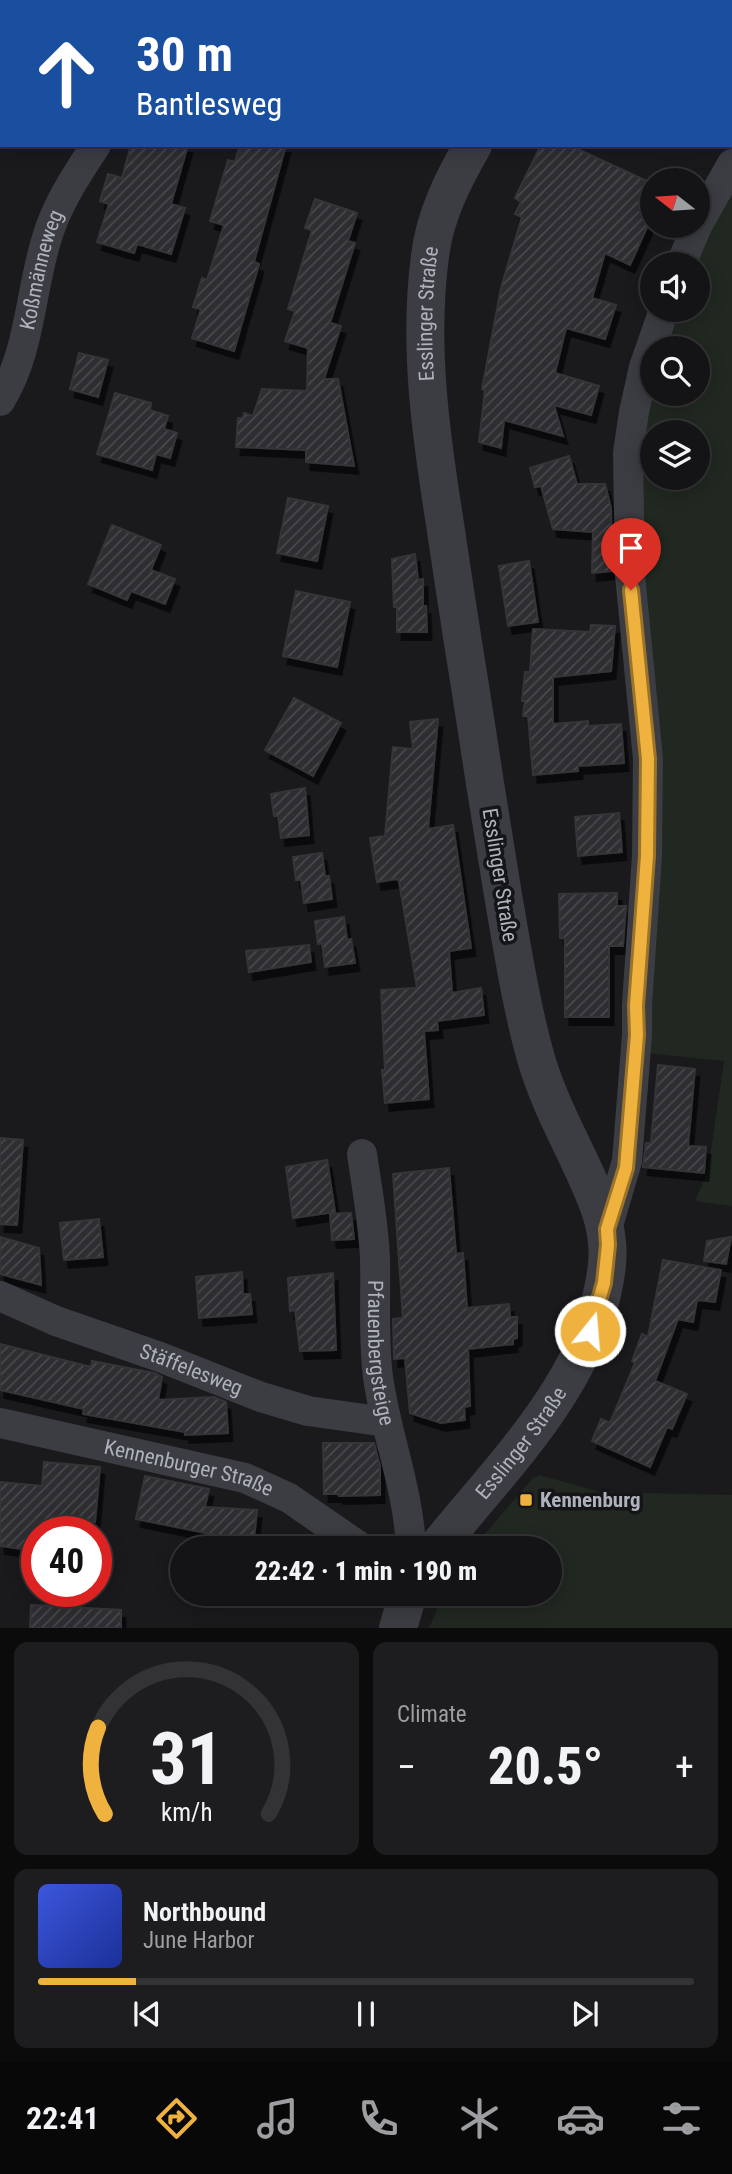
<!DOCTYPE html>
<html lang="en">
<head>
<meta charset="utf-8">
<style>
  :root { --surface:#141416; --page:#1d1d1f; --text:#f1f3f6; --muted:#9d9ea1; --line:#333335; --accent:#f0b23f }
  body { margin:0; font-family:"Roboto Condensed",sans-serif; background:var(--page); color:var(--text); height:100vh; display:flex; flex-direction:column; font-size:26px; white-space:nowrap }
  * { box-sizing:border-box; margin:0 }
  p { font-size:23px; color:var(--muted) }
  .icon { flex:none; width:38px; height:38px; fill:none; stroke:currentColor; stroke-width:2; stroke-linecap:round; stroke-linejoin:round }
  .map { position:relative; height:1628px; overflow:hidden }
  .side { display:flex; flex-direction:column; gap:14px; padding:14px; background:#0b0b0c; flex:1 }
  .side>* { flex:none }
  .guide { position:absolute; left:0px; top:0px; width:733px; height:147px; box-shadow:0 4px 18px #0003,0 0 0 2px var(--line); background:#1a4fa0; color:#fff; overflow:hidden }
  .needle { width:46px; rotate:287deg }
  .controls { position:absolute; left:640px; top:168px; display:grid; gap:14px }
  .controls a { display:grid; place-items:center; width:70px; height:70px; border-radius:50%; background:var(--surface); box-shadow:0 4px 18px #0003,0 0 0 2px var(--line); font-size:35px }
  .speed { position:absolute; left:21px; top:1516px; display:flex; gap:14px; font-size:35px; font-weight:700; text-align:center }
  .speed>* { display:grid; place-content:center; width:91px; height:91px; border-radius:50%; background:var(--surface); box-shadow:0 4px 18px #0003,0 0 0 2px var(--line); line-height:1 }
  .speed .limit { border:10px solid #d22; background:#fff; color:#111 }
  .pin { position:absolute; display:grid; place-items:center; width:60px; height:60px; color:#fff; margin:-72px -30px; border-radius:50% 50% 50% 0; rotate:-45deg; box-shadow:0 0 7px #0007 }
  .pin .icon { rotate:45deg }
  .me { position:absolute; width:77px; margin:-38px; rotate:17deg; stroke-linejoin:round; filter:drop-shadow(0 0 5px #0008) }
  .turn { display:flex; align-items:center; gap:24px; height:147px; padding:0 21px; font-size:32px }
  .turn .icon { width:91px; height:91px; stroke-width:2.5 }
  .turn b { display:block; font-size:49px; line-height:60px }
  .big { font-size:52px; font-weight:800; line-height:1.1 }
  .side .tile { flex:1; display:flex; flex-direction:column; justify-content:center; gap:10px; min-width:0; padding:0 24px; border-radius:14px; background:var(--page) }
  .side .dial { align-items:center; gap:0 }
  .dial svg { height:182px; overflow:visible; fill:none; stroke:var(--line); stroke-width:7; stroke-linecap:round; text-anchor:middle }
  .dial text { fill:var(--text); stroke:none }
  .song { display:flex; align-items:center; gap:21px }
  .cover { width:84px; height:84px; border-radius:10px; background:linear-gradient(135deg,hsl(230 70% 55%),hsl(230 70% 35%)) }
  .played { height:7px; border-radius:4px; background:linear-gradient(90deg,var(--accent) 15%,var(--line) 15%) }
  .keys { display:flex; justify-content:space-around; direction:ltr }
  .heat { display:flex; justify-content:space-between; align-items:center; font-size:38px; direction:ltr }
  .side .tiles { flex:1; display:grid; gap:14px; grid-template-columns:1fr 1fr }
  .tile:last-child { grid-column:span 2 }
  .trip { position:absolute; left:170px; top:1536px; width:392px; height:70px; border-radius:35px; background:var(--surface); box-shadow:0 4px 18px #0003,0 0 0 2px var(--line); font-weight:800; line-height:70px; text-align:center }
  .menu { display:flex; height:112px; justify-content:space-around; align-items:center; background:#080809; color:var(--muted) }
  .menu .icon { width:49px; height:49px }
  .menu .current { color:var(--accent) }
  .menu b { font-size:32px; color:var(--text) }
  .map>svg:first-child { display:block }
  .green { fill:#202821; fill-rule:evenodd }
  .building { fill:url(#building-hatch); stroke:#343539; stroke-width:2; filter:url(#shadow) }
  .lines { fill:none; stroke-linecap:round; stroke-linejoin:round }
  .minor { stroke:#3b3d42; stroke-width:30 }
  .tertiary { stroke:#3b3d42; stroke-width:38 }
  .route-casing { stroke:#9c7429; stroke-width:18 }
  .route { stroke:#f0b23f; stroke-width:12 }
  .poi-dot { fill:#f0b23f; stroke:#151518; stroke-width:2.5 }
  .labels { text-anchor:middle; stroke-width:7; stroke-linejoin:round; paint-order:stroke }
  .street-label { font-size:21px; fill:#adb2bc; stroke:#151518 }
  .poi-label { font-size:21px; font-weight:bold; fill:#adb2bc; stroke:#151518; text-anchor:start }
</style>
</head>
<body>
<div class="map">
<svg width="732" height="1628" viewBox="0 0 732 1628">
  <defs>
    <pattern id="building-hatch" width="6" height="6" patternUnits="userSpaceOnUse" patternTransform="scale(1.75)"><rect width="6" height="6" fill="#2d2d31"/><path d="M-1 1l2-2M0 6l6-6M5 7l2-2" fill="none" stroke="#49494d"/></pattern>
    <filter id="shadow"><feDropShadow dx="4.5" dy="8" stdDeviation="0" flood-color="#0009"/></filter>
  </defs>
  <rect width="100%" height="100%" fill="#1a1a1d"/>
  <path class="green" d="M732,194v1012l-37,-5 13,-30 16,-110 -78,-8 -11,-581 18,-78h45v-46h-41l14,-38h27v-46h-8zM653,432h45v46h-45z
    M539,1475l61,17 132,3v133h-303l15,-34h106v-45h-78l60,-70z"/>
  <path class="building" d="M131,145h57l-17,59 14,4 -14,46 -34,-10 -3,9 -37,-11 12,-38 -9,-3 8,-27 14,4z
    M240,145h46l-32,117 5,2 -25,87 -42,-13 9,-29 -8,-2 9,-29 5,2 17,-55 -14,-4 18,-61 7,2z
    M541,145h28l84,39v30l-23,51 -25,-12 -13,45 24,7 -11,34 -39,-11 -11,45 44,13 -8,29 -37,-10 9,31 -59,-16 -3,28 -22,-6 6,-52 -3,-1 19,-101 21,-71 -7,-3 6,-12 -6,-4z
    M315,199l42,14 -9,28 7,2 -25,80 11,3 -17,53h14l16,87 -48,-4v-12l-70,-3 2,-29h5l1,-5 9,3 9,-27 45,2 1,-43 -23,-7 10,-30 -7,-2 24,-79 -7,-2z
    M79,353l29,7 -10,37 -28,-8z
    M115,393l36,10 -1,7 18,6 -4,13 13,4 -7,25 -14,-4 -4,16 -55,-16z
    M569,456l8,28h28l6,24 1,63 -20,2 1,-41 -40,-3 -12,-43 -6,1 -5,-19z
    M288,498l40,8 -11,55 -40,-8z
    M112,525l49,20 -10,25 24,9 -10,25 -34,-13 -4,9 -39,-16z
    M415,554l3,26 5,-1v27h3l1,26h-30v-25h-3l-2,-48z
    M529,561l9,61 -30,4 -9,-60z
    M296,591l54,11 -13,65 -54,-11z
    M591,625l24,1 -4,45 -58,6v47l35,-3v5l33,-2 3,39 -46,3v5l-45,4 -5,-59h-5l2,-15h-3l3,-29h5l3,-43 57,3z
    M294,698l47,25 -28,53 -48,-26z
    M438,719l-10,110 25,-4 18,123 -22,3 3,42 29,-5 3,27 -47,6 1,9 -14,1 5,68 -44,4 -3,-33h3l-4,-80 36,-2 -18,-107 -2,-2 -20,3 -7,-44 15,-2 8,-89 20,2 -3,-27z
    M305,788l4,47 -28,3 -3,-22h-4l-3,-22z
    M619,813l3,39 -44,4 -3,-39z
    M322,853l3,23h4l3,23 -28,4 -3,-23h-5l-3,-23z
    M617,893v13h9l-3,40h-14v71h-44v-79h-5l-1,-44z
    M344,917l3,23 4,-1 4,24 -30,4 -3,-24 -4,1 -3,-23z
    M309,945l2,17 -62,10 -3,-21z
    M658,1065l37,4 -7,77 18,1 -2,26 -61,-6 3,-24h5z
    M0,1138l23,2 -6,85 -17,-1z
    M327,1160l8,52 -42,6 -7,-51z
    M449,1168l7,86 7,-1 4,55 42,-4 1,13h7v21l-4,1v5l-45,5 2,57 -6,1 1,13 -24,3 -31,-10 -5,-55 -11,1 -1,-40 10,-1 -10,-144z
    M351,1213l3,26 -22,1 -2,-26z
    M99,1219l4,38 -39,3 -4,-37z
    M0,1237l39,11 2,37 -41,-11z
    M731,1237l-5,27 -22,-3 3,-20z
    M663,1260l58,10 -6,32 -18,-2 -4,22 -15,-3 -23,62 32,13 -15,35 -5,-2 -17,40 -58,-26 9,-22 9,4 25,-60 -3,-2 10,-27 6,3z
    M242,1272l1,22h7l2,20 -53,4 -3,-41z
    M333,1273l3,77 -36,1 -5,-41 -5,1 -2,-33z
    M0,1344l91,23 1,-6 62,12 8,4 -4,23 56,-3 12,5 2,31 -43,2v-3l-102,-18 1,-5 -84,-19z
    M323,1443h51l6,23v29l-41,1 -1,-2h-14z
    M44,1462l56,5 -5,55 -24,-2 -1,11h-33v20l-37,-5v-64l42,4z
    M145,1476l64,13 -4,18 52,3 -4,39h-33l1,-13 -85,-17z
    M31,1605l90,5v18h-91z"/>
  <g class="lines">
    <g class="minor">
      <path d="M174,2l1,-2"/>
      <path d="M698,224l34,-60"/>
      <path d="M681,264l16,-38"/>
      <path id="s1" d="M0,401c30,-48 30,-107 46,-160 10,-36 30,-65 50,-96"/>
      <path id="s2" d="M362,1154c5,35 12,71 13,106 1,39 -2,78 3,117 8,58 31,113 33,172"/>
      <path d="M607,1229l20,-68 10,-126v-30l10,-149 1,-97 -18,-184 -2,-122 6,-41 10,-45 20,-57"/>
      <path id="s3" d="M0,1296l56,25 104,36 101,40 47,14 78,11"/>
      <path id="s4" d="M0,1423l245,55 44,20 74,51"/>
    </g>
    <g class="tertiary">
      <path d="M570,2l1,-2"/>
      <path id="s5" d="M436,1549c67,-84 159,-171 171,-284 4,-40 -13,-72 -29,-107 -16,-33 -33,-67 -43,-103 -14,-51 -22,-103 -31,-154 -12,-72 -23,-143 -34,-215 -9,-54 -17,-108 -25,-162 -14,-88 -27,-179 -15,-268 5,-41 23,-76 43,-111"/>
      <path d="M398,1628l10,-34"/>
    </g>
  </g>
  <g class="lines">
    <defs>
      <path id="route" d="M590,1331l14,-48 4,-38 -1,-16 19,-61 11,-133 -1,-29 11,-150 1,-97 -17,-169"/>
    </defs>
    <use href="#route" class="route-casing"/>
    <use href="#route" class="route"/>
  </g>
  <rect class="poi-dot" x="519" y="1493" width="14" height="14" rx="3.5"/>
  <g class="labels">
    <g class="street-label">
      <text dy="7" stroke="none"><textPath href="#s1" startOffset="138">Koßmänneweg</textPath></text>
      <text dy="7" stroke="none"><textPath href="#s5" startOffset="1311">Esslinger Straße</textPath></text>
      <text transform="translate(500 875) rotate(81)" y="7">Esslinger Straße</text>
      <text dy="7" stroke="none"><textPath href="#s2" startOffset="200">Pfauenbergsteige</textPath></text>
      <text dy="7" stroke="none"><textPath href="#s3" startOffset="205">Stäffelesweg</textPath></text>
      <text dy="7" stroke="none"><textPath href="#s5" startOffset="136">Esslinger Straße</textPath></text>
      <text dy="7" stroke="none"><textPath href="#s4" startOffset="194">Kennenburger Straße</textPath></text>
    </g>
    <g class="poi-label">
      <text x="540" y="1507">Kennenburg</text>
    </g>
  </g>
</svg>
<div class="controls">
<a><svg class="needle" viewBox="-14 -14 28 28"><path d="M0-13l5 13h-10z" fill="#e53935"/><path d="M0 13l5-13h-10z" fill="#9d9ea1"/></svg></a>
<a><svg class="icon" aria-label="sound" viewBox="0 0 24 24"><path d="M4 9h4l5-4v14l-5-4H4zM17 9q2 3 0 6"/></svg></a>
<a><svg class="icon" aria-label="search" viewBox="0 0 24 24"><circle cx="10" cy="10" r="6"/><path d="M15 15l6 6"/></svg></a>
<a><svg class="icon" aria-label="layers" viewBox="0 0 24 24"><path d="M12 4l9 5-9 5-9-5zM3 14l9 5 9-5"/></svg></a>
</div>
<div class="speed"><div class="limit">40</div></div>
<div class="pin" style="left:631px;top:590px;background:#d93025"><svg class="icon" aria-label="arrive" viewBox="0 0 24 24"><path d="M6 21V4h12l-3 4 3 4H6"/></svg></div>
<svg class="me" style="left:590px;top:1331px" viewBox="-20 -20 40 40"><circle r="17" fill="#f0b23f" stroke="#fff" stroke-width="3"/><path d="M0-11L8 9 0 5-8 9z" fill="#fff"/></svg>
<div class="trip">22:42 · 1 min · 190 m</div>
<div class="guide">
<div class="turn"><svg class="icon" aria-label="ahead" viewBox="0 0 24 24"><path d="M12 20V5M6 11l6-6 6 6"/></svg><div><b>30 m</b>Bantlesweg</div></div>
</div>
</div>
<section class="side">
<div class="tiles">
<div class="tile dial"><svg viewBox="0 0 100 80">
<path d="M14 69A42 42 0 1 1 86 69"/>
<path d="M14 69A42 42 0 0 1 11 31" stroke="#f0b23f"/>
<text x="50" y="56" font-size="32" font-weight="700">31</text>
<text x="50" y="72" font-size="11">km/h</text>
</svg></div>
<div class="tile"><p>Climate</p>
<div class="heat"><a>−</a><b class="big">20.5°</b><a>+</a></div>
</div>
<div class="tile">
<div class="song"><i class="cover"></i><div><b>Northbound</b><p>June Harbor</p></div></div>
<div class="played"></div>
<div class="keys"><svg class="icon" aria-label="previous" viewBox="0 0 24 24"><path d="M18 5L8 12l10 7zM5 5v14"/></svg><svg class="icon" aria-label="pause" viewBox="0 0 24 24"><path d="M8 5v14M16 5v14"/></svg><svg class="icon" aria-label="next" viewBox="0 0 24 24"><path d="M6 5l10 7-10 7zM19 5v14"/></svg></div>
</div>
</div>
</section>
<nav class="menu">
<b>22:41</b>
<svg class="icon current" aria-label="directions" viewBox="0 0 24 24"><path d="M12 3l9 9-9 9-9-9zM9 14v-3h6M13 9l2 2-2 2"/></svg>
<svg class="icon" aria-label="music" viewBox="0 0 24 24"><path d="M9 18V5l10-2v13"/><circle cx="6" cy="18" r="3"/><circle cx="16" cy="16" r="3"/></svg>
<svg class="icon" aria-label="phone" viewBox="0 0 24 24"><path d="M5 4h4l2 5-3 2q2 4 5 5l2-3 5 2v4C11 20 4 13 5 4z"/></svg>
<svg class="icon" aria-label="climate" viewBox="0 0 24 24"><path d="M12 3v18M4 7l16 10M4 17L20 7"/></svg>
<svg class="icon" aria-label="car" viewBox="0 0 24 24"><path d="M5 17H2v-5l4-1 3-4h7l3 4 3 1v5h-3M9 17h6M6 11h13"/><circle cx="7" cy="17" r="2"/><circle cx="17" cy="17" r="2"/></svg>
<svg class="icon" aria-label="filters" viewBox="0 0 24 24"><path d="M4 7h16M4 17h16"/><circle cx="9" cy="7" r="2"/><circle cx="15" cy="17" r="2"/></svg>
</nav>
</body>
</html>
